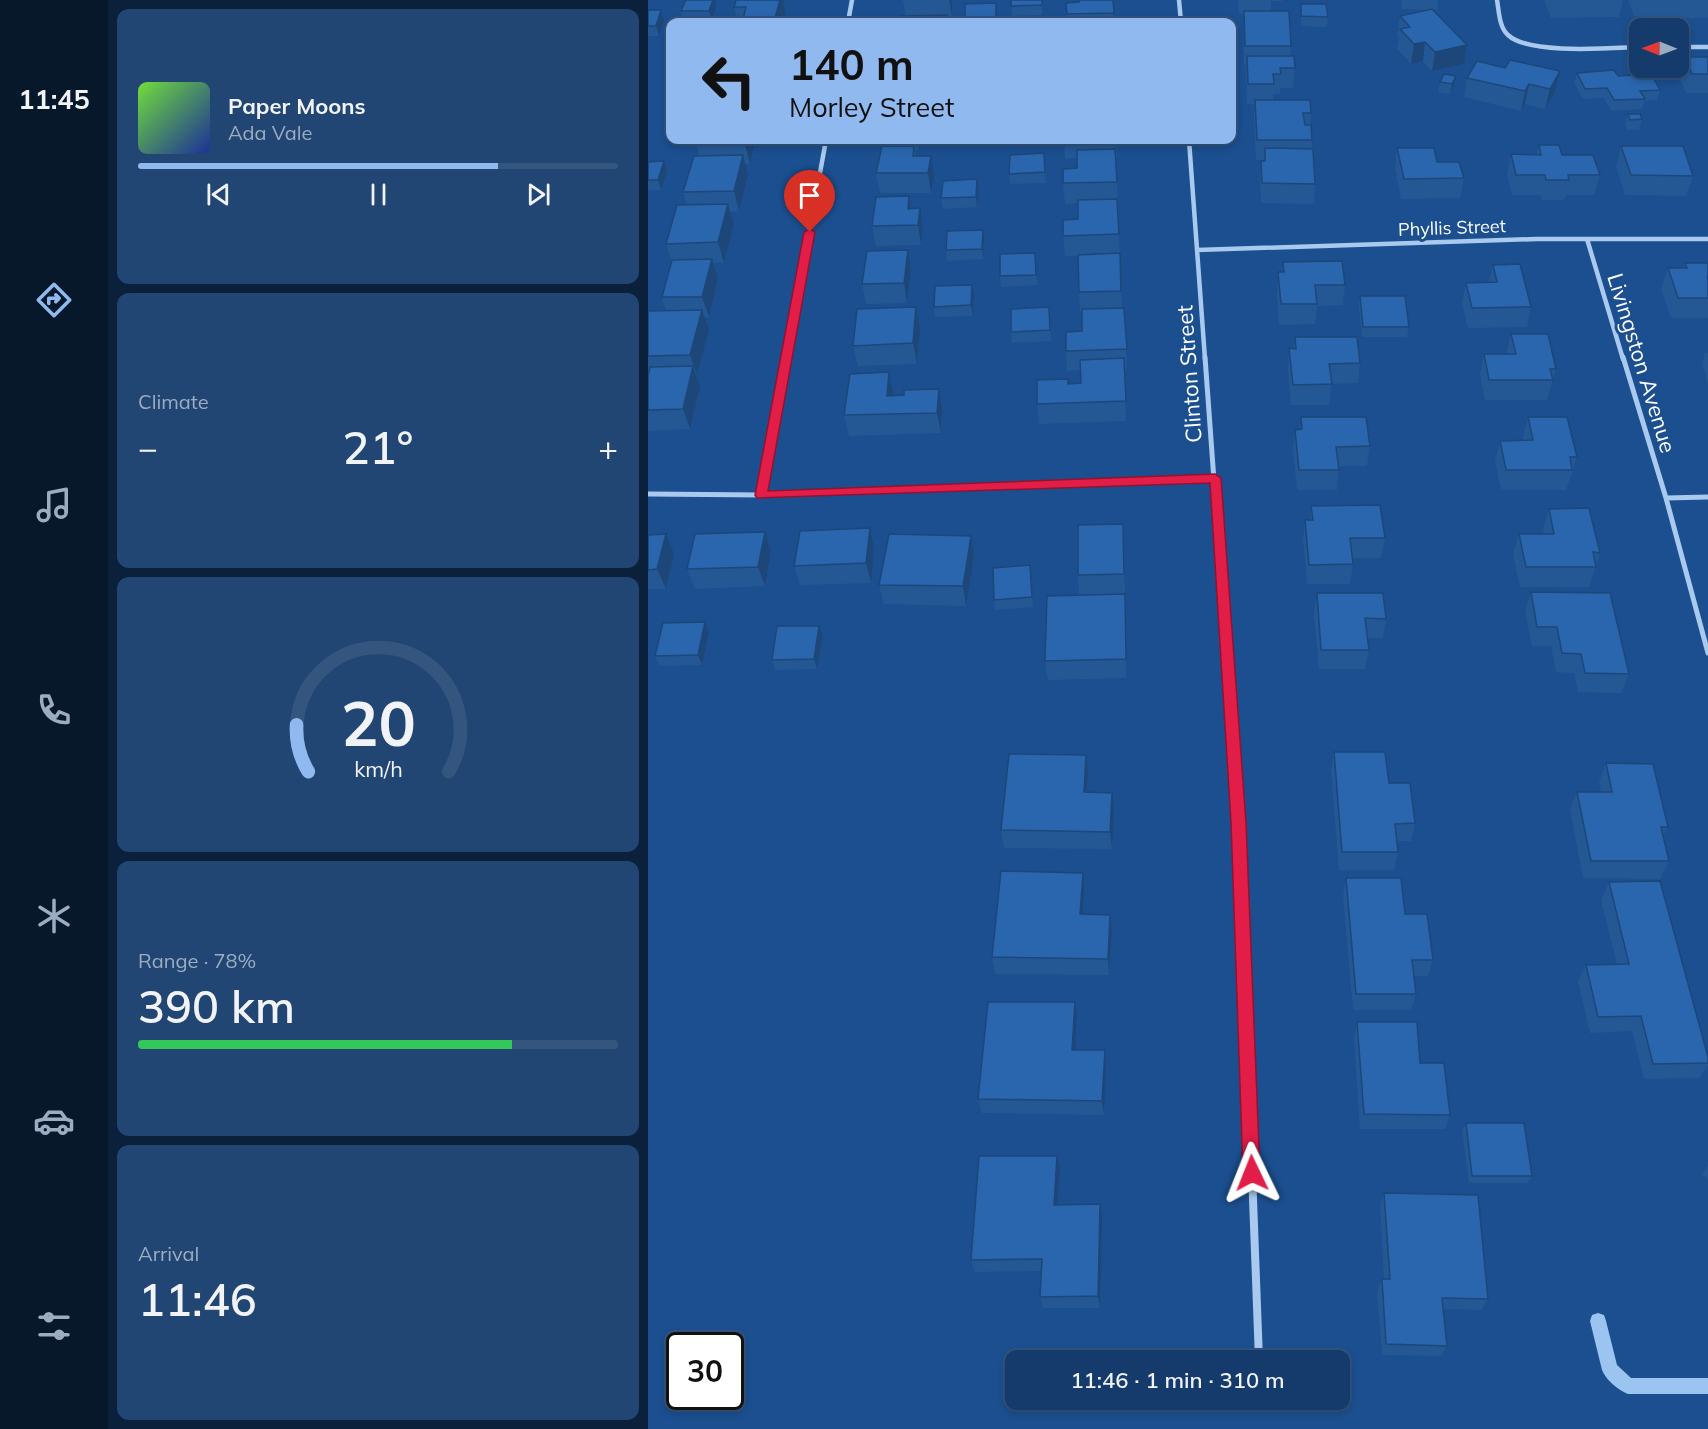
<!DOCTYPE html>
<html lang="en">
<head>
<meta charset="utf-8">
<style>
  :root { --surface:#143b6b; --page:#214673; --text:#f1f3f6; --muted:#9dadc1; --line:#33557e; --accent:#90b9f0 }
  body { margin:0; font-family:Mulish,sans-serif; background:var(--page); color:var(--text); height:100vh; display:flex; flex-direction:column; font-size:22px; white-space:nowrap }
  * { box-sizing:border-box; margin:0 }
  p { font-size:20px; color:var(--muted) }
  .icon { flex:none; width:33px; height:33px; fill:none; stroke:currentColor; stroke-width:2; stroke-linecap:round; stroke-linejoin:round }
  .map { position:relative; flex:1; overflow:hidden }
  .drawer { display:flex; flex-direction:column; gap:9px; padding:9px; background:#0b203b; width:540px }
  .drawer>* { flex:none }
  .guide { position:absolute; left:18px; top:18px; width:570px; height:126px; border-radius:12px; box-shadow:0 3px 9px #0003,0 0 0 2px var(--line); background:#90b9f0; color:#111; overflow:hidden }
  .needle { width:39px; rotate:271deg }
  .tools { position:absolute; left:981px; top:18px; display:grid; gap:12px }
  .tools a { display:grid; place-items:center; width:60px; height:60px; border-radius:12px; background:var(--surface); box-shadow:0 3px 9px #0003,0 0 0 2px var(--line); font-size:30px }
  .speed { position:absolute; left:18px; top:1332px; display:flex; gap:12px; font-size:30px; font-weight:700; text-align:center }
  .speed>* { display:grid; place-content:center; width:78px; height:78px; border-radius:50%; background:var(--surface); box-shadow:0 3px 9px #0003,0 0 0 2px var(--line); line-height:1 }
  .speed .limit { border:3px solid #111; border-radius:9px; background:#fff; color:#111 }
  .pin { position:absolute; display:grid; place-items:center; width:51px; height:51px; color:#fff; margin:-62px -26px; border-radius:50% 50% 50% 0; rotate:-45deg; box-shadow:0 0 6px #0007 }
  .pin .icon { rotate:45deg }
  .me { position:absolute; width:66px; margin:-33px; rotate:358deg; stroke-linejoin:round; filter:drop-shadow(0 0 4px #0008) }
  .turn { display:flex; align-items:center; gap:21px; height:126px; padding:0 24px; font-size:27px }
  .turn .icon { width:78px; height:78px; stroke-width:2.5 }
  .turn b { display:block; font-size:42px; line-height:51px }
  .big { font-size:45px; font-weight:600; line-height:1.1 }
  .drawer .card { flex:1; display:flex; flex-direction:column; justify-content:center; gap:9px; min-width:0; padding:0 21px; border-radius:12px; background:var(--page) }
  .drawer .dial { align-items:center; gap:0 }
  .dial svg { height:156px; overflow:visible; fill:none; stroke:var(--line); stroke-width:7; stroke-linecap:round; text-anchor:middle }
  .dial text { fill:var(--text); stroke:none }
  .song { display:flex; align-items:center; gap:18px }
  .cover { width:72px; height:72px; border-radius:9px; background:linear-gradient(135deg,hsl(100 70% 55%),hsl(230 70% 35%)) }
  .played { height:6px; border-radius:3px; background:linear-gradient(90deg,var(--accent) 75%,var(--line) 75%) }
  .keys { display:flex; justify-content:space-around; direction:ltr }
  .heat { display:flex; justify-content:space-between; align-items:center; font-size:33px; direction:ltr }
  .charge { height:9px; border-radius:4px; background:linear-gradient(90deg,#34c759 78%,var(--line) 0) }
  .trip { position:absolute; left:357px; top:1350px; width:345px; height:60px; border-radius:12px; background:var(--surface); box-shadow:0 3px 9px #0003,0 0 0 2px var(--line); font-weight:600; line-height:60px; text-align:center }
  main { display:flex; flex:1; min-height:0 }
  .menu { display:flex; flex-direction:column; width:108px; justify-content:space-around; align-items:center; background:#08182b; color:var(--muted) }
  .menu .icon { width:42px; height:42px }
  .menu .active { color:var(--accent) }
  .menu b { font-size:27px; color:var(--text) }
  .map>svg:first-child { display:block }
  .lines { fill:none; stroke-linecap:round; stroke-linejoin:round }
  .stream { fill:#9cc4f0; fill-rule:evenodd }
  .street-far2 { stroke:#a9c9ee; stroke-width:4.5 }
  .street-far1 { stroke:#a9c9ee; stroke-width:5 }
  .street { stroke:#a9c9ee; stroke-width:8 }
  .wall { fill:#245895 }
  .shaded-wall { fill:#1d4779 }
  .building { fill:#2a66ad; stroke:#1d4779; stroke-width:1.5 }
  .route { fill:#e11d48; stroke:#92132f; stroke-width:1.5 }
  .labels { text-anchor:middle; stroke-width:6; stroke-linejoin:round; paint-order:stroke }
  .far-street-label { font-size:18px; fill:#fff; stroke:#1b4f8f }
  .street-label { font-size:22px; fill:#fff; stroke:#1b4f8f }
</style>
</head>
<body>
<main>
<nav class="menu">
<b>11:45</b>
<svg class="icon active" aria-label="directions" viewBox="0 0 24 24"><path d="M12 3l9 9-9 9-9-9zM9 14v-3h6M13 9l2 2-2 2"/></svg>
<svg class="icon" aria-label="music" viewBox="0 0 24 24"><path d="M9 18V5l10-2v13"/><circle cx="6" cy="18" r="3"/><circle cx="16" cy="16" r="3"/></svg>
<svg class="icon" aria-label="phone" viewBox="0 0 24 24"><path d="M5 4h4l2 5-3 2q2 4 5 5l2-3 5 2v4C11 20 4 13 5 4z"/></svg>
<svg class="icon" aria-label="climate" viewBox="0 0 24 24"><path d="M12 3v18M4 7l16 10M4 17L20 7"/></svg>
<svg class="icon" aria-label="car" viewBox="0 0 24 24"><path d="M5 17H2v-5l4-1 3-4h7l3 4 3 1v5h-3M9 17h6M6 11h13"/><circle cx="7" cy="17" r="2"/><circle cx="17" cy="17" r="2"/></svg>
<svg class="icon" aria-label="filters" viewBox="0 0 24 24"><path d="M4 7h16M4 17h16"/><circle cx="9" cy="7" r="2"/><circle cx="15" cy="17" r="2"/></svg>
</nav>
<section class="drawer">
<div class="card">
<div class="song"><i class="cover"></i><div><b>Paper Moons</b><p>Ada Vale</p></div></div>
<div class="played"></div>
<div class="keys"><svg class="icon" aria-label="previous" viewBox="0 0 24 24"><path d="M18 5L8 12l10 7zM5 5v14"/></svg><svg class="icon" aria-label="pause" viewBox="0 0 24 24"><path d="M8 5v14M16 5v14"/></svg><svg class="icon" aria-label="next" viewBox="0 0 24 24"><path d="M6 5l10 7-10 7zM19 5v14"/></svg></div>
</div>
<div class="card"><p>Climate</p>
<div class="heat"><a>−</a><b class="big">21°</b><a>+</a></div>
</div>
<div class="card dial"><svg viewBox="0 0 100 80">
<path d="M14 69A42 42 0 1 1 86 69"/>
<path d="M14 69A42 42 0 0 1 8 45" stroke="#90b9f0"/>
<text x="50" y="56" font-size="32" font-weight="700">20</text>
<text x="50" y="72" font-size="11">km/h</text>
</svg></div>
<div class="card"><p>Range · 78%</p><b class="big">390 km</b><div class="charge"></div></div>
<div class="card"><p>Arrival</p><b class="big">11:46</b></div>
</section>
<div class="map">
<svg width="1060" height="1429" viewBox="0 0 1060 1429">
  <rect width="100%" height="100%" fill="#1b4f8f"/>
  <g class="lines">
    <path class="stream" d="M950,1313l6,2 2,6 11,44 14,13h77v16h-80c-10,-4 -22,-14 -26,-24l-12,-49 2,-6z"/>
    <path class="street-far2" d="M531,0l2,22
      M849,0c2,11 2,27 11,35 21,20 103,13 132,12
      M200,22l4,-22
      M1030,47h30
      M541,140l16,219
      M939,239l36,120
      M549,250l339,-11h172
      M138,359l40,-219"/>
    <path class="street-far1" d="M557,357l34,467
      M975,357l43,141 42,155
      M0,494l113,1 454,-17
      M113,495l25,-138
      M1018,498l42,-1"/>
    <path class="street" d="M591,823l20,537"/>
  </g>
  <path class="wall" d="M88,0h48l-1,3 3,9 -3,10h-45l-4,-15z
    M255,0h49v17h-4v5h-49l7,-6z
    M363,0h31v15l-30,1z
    M465,0l1,22h-47l-1,-19z
    M590,0h44v1h-11v10l20,35 -1,10 5,12 -2,20h-13v6h-7v6l38,13 -1,12 2,15v8l3,36 -1,20 -53,-1 -1,-22 1,-20h3v-1h-8l-2,-40v-16h-7l-1,-39h-2v-51h-5z
    M753,0h37l-1,10h-4l34,35 -3,19 -32,7 -9,-10 -12,3 -14,-15 2,-12 -2,-1 3,-20 31,-6 -29,-1z
    M896,0h79l-4,17 -68,1z
    M980,0h80v18h-42l-1,-2h-31z
    M348,3l1,19h-32v-3z
    M653,4l27,13 -1,10 -26,-1z
    M68,6l-4,15h-28l-3,-10z
    M0,10h13l3,10 -5,16h-11z
    M1037,57h23v36h-22l-7,-16z
    M829,61l78,30 -10,18 -20,-5 -4,7 -57,-14 3,-19z
    M929,73l41,3 42,14 -3,10 -13,1 -2,8 -31,2 -7,-13 -21,1 -9,-16z
    M796,74l10,12 -4,8 -12,-2 2,-10z
    M980,114l14,5 -3,11h-12l-2,-6z
    M108,140l-6,24h-5l3,11 -9,36 -9,1 4,12 -10,39h-11l5,16 -9,38h-5l5,13 -12,45h-1l4,11 -10,43 -42,2v-120h18l-4,-14 10,-35 -6,-18 21,-39 -4,-13 17,-36 -4,-11z
    M243,140h30l-2,10h-4l1,6 18,20 -3,17h-51l-4,-20 16,-27z
    M416,140h52l1,17h-1l6,151h2l3,61h-3l2,52 -87,3 -2,-20 31,-20 13,-1v-13l-14,1 -1,-20 16,-20v-18h-2l-1,-21 -1,-36h-13l-2,-20 15,-17v-16l-13,1 -2,-21 14,-15v-10l-12,1z
    M891,145l23,10 38,20 -6,20h-28l-2,5h-22l-2,-5h-28l-5,-21 4,-20h26z
    M973,146l72,30 -7,20 -61,-1 -9,-29z
    M749,148l40,14 27,16 -4,20 -59,1 -6,-31z
    M16,161l3,11 -6,18h-13v-28z
    M397,164l1,19 -36,1 -1,-10z
    M331,190l-2,17 -34,2 -2,-11z
    M264,209l11,20 -2,16 -45,1 -4,-20z
    M336,240l-1,19 -36,2 -1,-11z
    M260,250l3,20 -4,33 -41,1 -4,-20z
    M387,253l2,32 -36,2 -1,-11z
    M635,262l62,23 -2,20 -26,1 -2,18 -36,1 -2,-33 1,-20h4z
    M1037,263h23v53l-1,2h-36l-10,-29 7,-21h15z
    M845,265l38,42 -4,20 -59,1 -6,-25 4,-20 23,-1z
    M326,295l-1,21 -38,1 -1,-10z
    M712,296l49,31 -2,10h-45l-3,-30z
    M268,307l4,21 -3,36 -59,2 -5,-20z
    M402,317l1,24 -39,2 -1,-11z
    M863,334l45,35 -9,31h-62l-5,-26 4,-20h22z
    M647,337l65,26 -2,20 -27,1 -2,21h-38l-3,-36 1,-21 5,1z
    M1057,353h3v31l-6,-21z
    M241,372l4,21v2h11l35,-6 3,20 -1,24 -92,3 -5,-21z
    M653,417l69,29 -3,20h-28l-2,24h-40l-4,-40 2,-20 5,-1z
    M880,417l49,40 -11,33h-65l-6,-29 5,-20 24,-1 -1,-2z
    M663,506l74,32 -4,20h-29l1,6 -3,20h-43l-4,-45 2,-19h5z
    M901,509l51,44 -11,34h-69l-7,-33 6,-20h25l-1,-6z
    M117,532l6,19 -6,35 -70,3 -8,-20z
    M0,535l26,19 -8,35h-18z
    M476,544l1,50 -46,1 -1,-20z
    M226,548l-3,35 -71,2 -6,-19z
    M326,555l-8,51 -82,-2 -5,-19z
    M382,565l3,42 -38,3 -1,-10z
    M883,592l98,82 -8,19 -43,-1 -4,-19 -18,-1 -5,-26h-19l-7,-35z
    M669,593l69,26 -3,19h-16l2,12 -4,19h-46l-5,-56z
    M477,594l1,84 -78,2 -3,-19z
    M57,622l4,10 -7,33 -42,1 -5,-10z
    M175,635l-6,34 -42,1 -3,-10z
    M686,752l81,71 -4,18h-14l1,11 -4,18h-55l-8,-100z
    M438,755l2,18 -1,19 27,19 -2,38 -108,-1 -3,-18z
    M958,763l62,64 -5,8 6,26 -9,18 -77,-1 -13,-69 7,-17h24l-2,-10z
    M698,878l59,36 28,46 -5,16h-14l2,18 -5,16h-58l-10,-114z
    M961,882l99,175v8l-9,13 -55,1 -12,-48 -42,2 -12,-52 8,-16h31l-16,-65z
    M436,890l-1,24 27,1 2,17 -3,43 -114,-1 -3,-17z
    M429,1018l-2,32h30l1,15 -2,50 -122,-2 -4,-14z
    M709,1022l63,41 30,52 -5,14h-85l-6,-92z
    M818,1123l66,53 -4,7h-59l-7,-53z
    M1060,1165v14l-6,-5z
    M412,1169l-2,36 44,12 -2,91h-57l-3,-11 1,-26 -66,1 -4,-12z
    M736,1193l104,106 -7,11 -38,-1 4,37 -6,10 -59,-1 -5,-64 5,-12h2l-4,-73z"/>
  <path class="shaded-wall" d="M65,0h2l1,6 -4,15 -3,-10z
    M132,0h4l-1,3 3,9 -3,10h-7l-1,-4z
    M301,0h3v17z
    M348,3l1,10v9h-1z
    M13,10l3,10 -5,16 -3,-10z
    M777,42l-2,19 -12,3 3,-20z
    M819,45l-3,19 -32,7 3,-19z
    M912,71l-5,20 -10,18 5,-20z
    M808,76l-2,10 -4,8 2,-10z
    M881,84l-4,20 -4,7 4,-20z
    M98,140h10l-6,24 -5,-20z
    M270,140h3l-2,10z
    M95,155l5,20 -9,36 -5,-20z
    M283,156l3,20 -3,17 -3,-20z
    M16,161l3,11 -6,18 -3,-10z
    M329,179l2,11 -2,17 -1,-10z
    M261,196l4,20 -5,-7z
    M80,204l6,20 -10,39 -6,-21z
    M272,208l3,21 -2,16 -3,-20z
    M335,230l1,10 -1,19 -1,-10z
    M260,250l3,20 -4,33 -3,-20z
    M64,259l6,20 -9,38 -7,-20z
    M324,285l2,10 -1,21 -2,-11z
    M268,307l4,21 -3,36 -4,-21z
    M54,310l7,20 -12,45 -7,-20z
    M45,366l7,20 -10,43 -7,-20z
    M241,372l4,21 -2,23 -4,-20z
    M291,389l3,20 -1,24 -4,-20z
    M222,528l4,20 -3,35 -5,-20z
    M117,532l6,19 -6,35 -7,-19z
    M18,534l8,20 -8,35 -9,-20z
    M323,536l3,19 -8,51 -3,-20z
    M477,594l1,20v64v-19z
    M57,622l4,10 -7,33 -4,-10z
    M171,626l4,9 -6,34 -3,-10z
    M438,755l2,18 -3,37 -1,-18z
    M464,793l2,18 -2,38 -2,-17z
    M435,873l1,17 -2,41 -2,-17z
    M462,915l2,17 -3,43 -1,-16z
    M427,1002l2,16 -3,47 -2,-15z
    M457,1050l1,15 -2,50 -2,-14z
    M409,1156l3,13 -3,49 -3,-13z
    M452,1204l2,13 -2,91 -2,-12z"/>
  <path class="building" d="M38,0h27l-4,11h-28z
    M88,0h44l-5,18 -32,1 3,-12h-12z
    M363,0h31v5l-31,1z
    M431,0h34l1,13 -47,1 -1,-11 13,-1z
    M348,3v15l-31,1v-15z
    M653,4h25l2,13 -27,-1z
    M784,9l35,36 -32,7 -10,-10 -11,2 -14,-15 10,-2 -10,-11z
    M0,10h13l-5,16h-8z
    M596,11h45l2,35h-46z
    M299,15l-1,7h-47l1,-6z
    M599,56h47l1,12h-15l1,6h-8l1,10h-26z
    M1037,57h23v17h-16z
    M862,60l50,11 -10,18 -21,-5 -4,7 -58,-13 10,-17 28,7z
    M966,70l4,6 33,-2 9,16 -20,1 5,8 -31,1 -7,-12 -22,1 -8,-16z
    M796,74l12,2 -4,8 -12,-2z
    M607,100h55l1,13h-8l2,12h6l1,15h-55z
    M980,114h12l2,5 -12,1z
    M50,140h48l-1,4 -49,1z
    M891,145h20l3,10h31l7,20h-32l1,5h-23l-1,-5h-29l-5,-21 30,1z
    M234,146h32l-1,10h18l-3,17h-52z
    M973,146h62l10,30 -62,-1z
    M617,148l48,1 2,35 -53,-1 -1,-22h4z
    M749,148h37l3,14h22l5,16 -60,1z
    M467,149l2,33 -54,1v-14l14,-1v-18z
    M396,153l1,19 -36,2 1,-19z
    M95,155l-9,36 -51,1 11,-36z
    M16,161l-6,19h-10v-18z
    M329,179l-1,18 -35,1 2,-17z
    M261,196l-1,13 12,-1 -2,17 -46,1 4,-29z
    M469,199l2,35 -56,2v-16l15,-1v-19z
    M80,204l-10,38 -52,2 11,-39z
    M335,230l-1,19 -36,1 1,-19z
    M260,250l-4,33 -42,1 5,-33z
    M387,253l1,22 -36,1v-22z
    M472,253l1,38 -42,1 -1,-37z
    M64,259l-10,38h-40l10,-37z
    M694,261l3,24h-30l2,19h-36l-3,-32h6l-1,-10z
    M1037,263h23v14h-1l1,3v18h-30l-10,-30h19z
    M872,264l11,43 -59,1 -6,-25 31,-1 -4,-17z
    M324,285l-1,20 -37,2 1,-21z
    M712,296h45l4,31h-46z
    M268,307l-3,36 -60,3 4,-37z
    M401,307l1,23 -39,2v-23z
    M476,308l3,41 -61,2v-19l16,-1v-22z
    M54,310l-12,45 -42,1v-45z
    M863,334h37l8,35h-6l3,11h-64l-5,-26h32z
    M647,337h62l3,26 -31,1 3,20 -39,1 -4,-37 7,1z
    M476,358l2,43 -89,3v-24l31,-1v5l13,-1 -1,-23z
    M45,366l-10,43 -35,1v-34l2,-9z
    M241,372l-2,24 17,-1v-5l35,-1 -2,24 -93,2 6,-41z
    M653,417h65l4,29 -34,1 3,23h-40l-4,-40 7,-1z
    M880,417h39l10,40h-7l2,13h-66l-6,-29 33,-1z
    M732,505l5,33h-35l3,26 -44,1 -4,-45h8l-2,-14z
    M941,508l11,45 -7,-1 3,15h-70l-7,-33h35l-5,-25z
    M475,524l1,50 -46,1v-50z
    M222,528l-4,35 -72,3 6,-35z
    M117,532l-7,35 -71,2 8,-35z
    M18,534l-9,35 -9,1v-35z
    M241,534l82,2 -8,50 -84,-1z
    M382,565l2,32 -38,3 -1,-32z
    M883,592l79,1 19,81 -44,-1 -4,-19 -19,-1 -5,-26h-20z
    M669,593h66l3,26 -21,-1 4,32h-48z
    M477,594l1,65 -81,2 2,-65z
    M57,622l-7,33 -43,1 8,-33z
    M129,626h42l-5,33 -42,1z
    M686,752h51l4,31h21l5,40 -20,1 3,28h-56z
    M361,754l77,1 -2,37 28,1 -2,39 -109,-2z
    M958,763l47,1 15,63h-7l8,34h-78l-14,-69h35z
    M353,871l82,2 -3,41 30,1 -2,44 -116,-2z
    M698,878h55l4,36h22l6,46h-21l4,34h-60z
    M1012,881l48,176v6l-55,1 -12,-48 -43,1 -12,-52 43,-1 -20,-82z
    M340,1002h87l-3,48h33l-3,51 -124,-2z
    M709,1022h60l3,41h24l6,52 -86,-1z
    M818,1123h58l8,53h-60z
    M331,1156h78l-3,49 46,-1 -2,92 -58,1 2,-38 -71,1z
    M736,1193l94,2 10,104 -46,-1 5,48 -61,-2 -4,-65h8z"/>
  <path class="route" d="M162,229l5,3 -47,259 447,-17 6,4 25,344 14,351 -2,6 -6,3 -6,-3 -3,-6 -12,-351 -21,-339 -453,15 -2,-3 49,-263z"/>
  <g class="labels">
    <g class="far-street-label">
      <text transform="translate(804 228) rotate(-2)" y="6">Phyllis Street</text>
    </g>
    <g class="street-label">
      <text transform="translate(994 363) rotate(73)" y="8">Livingston Avenue</text>
      <text transform="translate(541 374) rotate(-94)" y="8">Clinton Street</text>
    </g>
  </g>
</svg>
<div class="tools">
<a><svg class="needle" viewBox="-14 -14 28 28"><path d="M0-13l5 13h-10z" fill="#e53935"/><path d="M0 13l5-13h-10z" fill="#9dadc1"/></svg></a>
</div>
<div class="speed"><div class="limit">30</div></div>
<div class="pin" style="left:162px;top:232px;background:#d93025"><svg class="icon" aria-label="arrive" viewBox="0 0 24 24"><path d="M6 21V4h12l-3 4 3 4H6"/></svg></div>
<svg class="me" style="left:604px;top:1173px" viewBox="-20 -20 40 40"><path d="M0-17L14 15 0 8-14 15z" fill="#e11d48" stroke="#fff" stroke-width="4"/></svg>
<div class="trip">11:46 · 1 min · 310 m</div>
<div class="guide">
<div class="turn"><svg class="icon" aria-label="left" viewBox="0 0 24 24"><path d="M17 20v-9H6M10 6l-5 5 5 5"/></svg><div><b>140 m</b>Morley Street</div></div>
</div>
</div>
</main>
</body>
</html>
